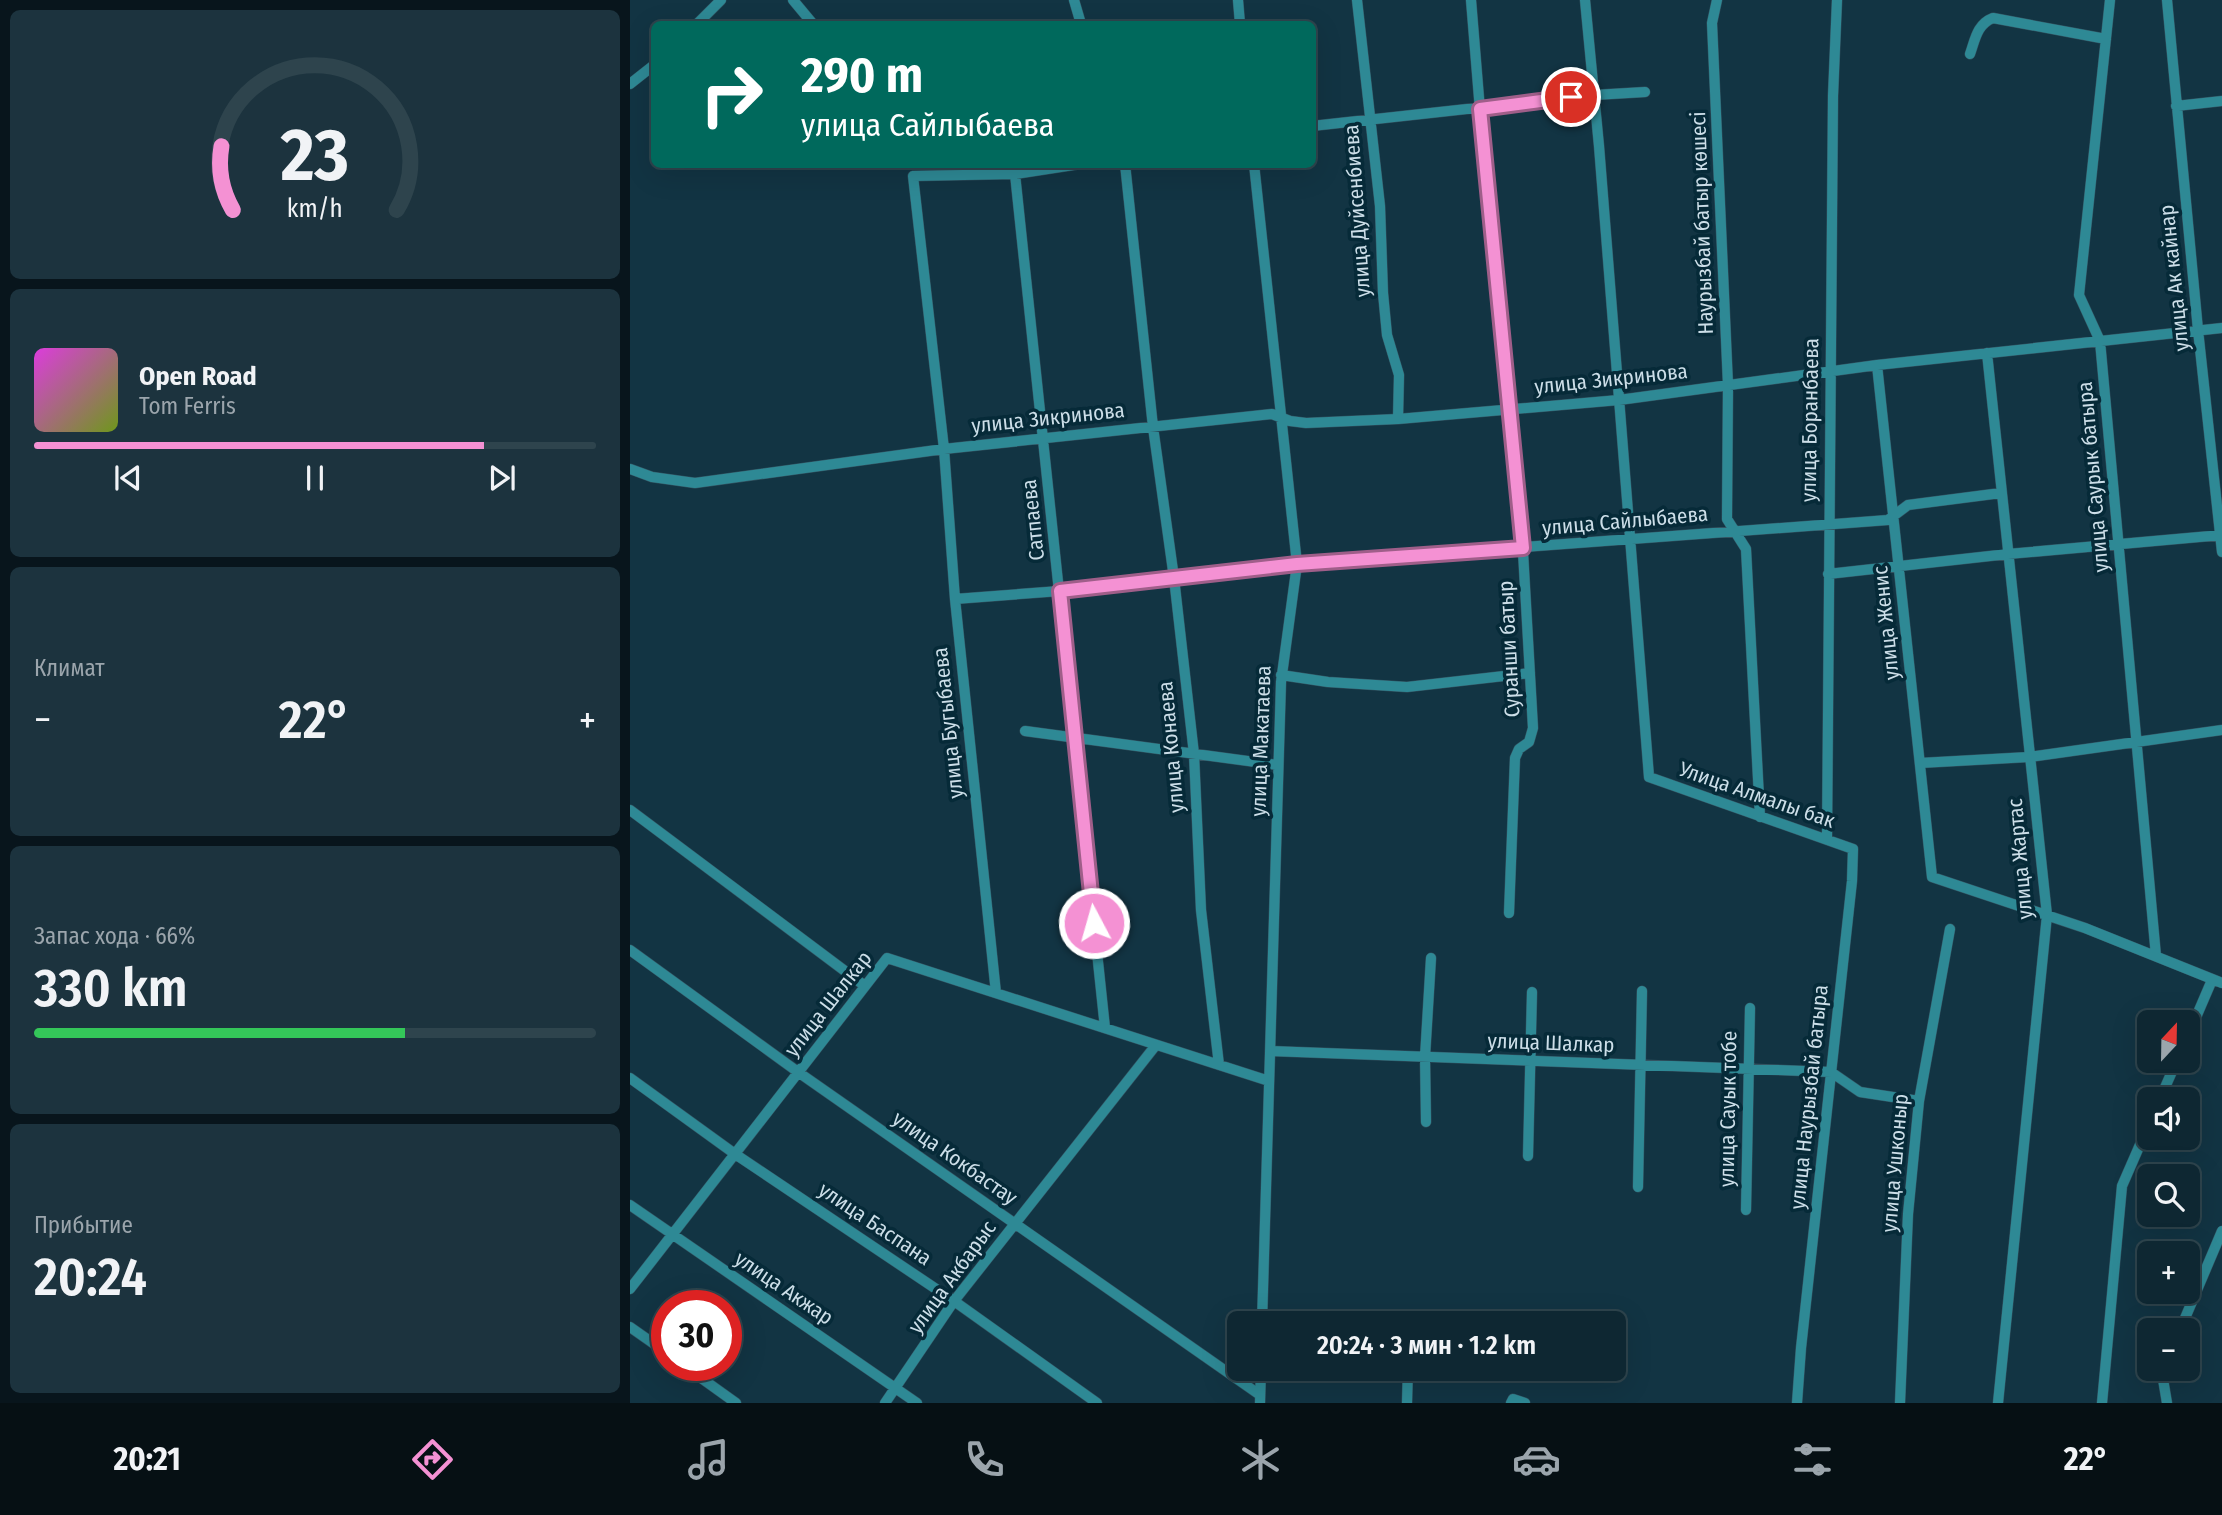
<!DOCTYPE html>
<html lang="ru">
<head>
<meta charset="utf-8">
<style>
  :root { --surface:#0e2732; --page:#1c333e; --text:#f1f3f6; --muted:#9ba5ac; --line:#2e444d; --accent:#f491d3 }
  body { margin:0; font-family:"Fira Sans Condensed",sans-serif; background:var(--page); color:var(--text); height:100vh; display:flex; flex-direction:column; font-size:26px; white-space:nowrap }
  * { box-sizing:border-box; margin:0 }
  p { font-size:23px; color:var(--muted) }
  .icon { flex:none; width:38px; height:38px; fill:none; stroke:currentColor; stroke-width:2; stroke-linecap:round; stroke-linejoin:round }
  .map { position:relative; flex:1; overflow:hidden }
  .sheet { display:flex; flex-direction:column; gap:10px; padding:10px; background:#08151c; width:630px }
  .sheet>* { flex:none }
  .top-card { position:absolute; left:21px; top:21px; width:665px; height:147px; border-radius:10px; box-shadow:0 7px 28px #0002,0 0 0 2px var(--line); background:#00695c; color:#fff; overflow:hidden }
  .needle { width:46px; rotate:22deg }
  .tools { position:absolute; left:1507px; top:1010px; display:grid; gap:14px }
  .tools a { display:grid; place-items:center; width:63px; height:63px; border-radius:10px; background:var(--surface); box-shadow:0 7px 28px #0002,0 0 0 2px var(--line); font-size:35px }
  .speed { position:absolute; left:21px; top:1290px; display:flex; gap:14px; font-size:35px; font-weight:700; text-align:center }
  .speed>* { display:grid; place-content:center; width:91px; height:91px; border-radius:50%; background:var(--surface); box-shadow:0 7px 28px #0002,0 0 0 2px var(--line); line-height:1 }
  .speed .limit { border:10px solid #d22; background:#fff; color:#111 }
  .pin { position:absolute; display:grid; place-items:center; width:60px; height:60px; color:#fff; margin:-30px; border:4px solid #fff; border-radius:50%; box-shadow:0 2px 7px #0007 }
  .me { position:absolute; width:77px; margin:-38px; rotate:354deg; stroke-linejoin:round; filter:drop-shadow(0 0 5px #0008) }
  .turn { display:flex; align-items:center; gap:24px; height:147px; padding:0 35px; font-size:32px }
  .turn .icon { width:91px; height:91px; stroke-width:2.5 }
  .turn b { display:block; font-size:49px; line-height:60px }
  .big { font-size:52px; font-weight:600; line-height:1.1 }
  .sheet .card { flex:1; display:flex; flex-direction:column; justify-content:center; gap:10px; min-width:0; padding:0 24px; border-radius:10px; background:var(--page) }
  .sheet .dial { align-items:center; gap:0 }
  .dial svg { height:182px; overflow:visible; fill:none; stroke:var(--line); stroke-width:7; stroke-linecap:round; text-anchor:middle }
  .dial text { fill:var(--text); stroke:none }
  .song { display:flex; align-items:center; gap:21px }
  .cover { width:84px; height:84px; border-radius:10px; background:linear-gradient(135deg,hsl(300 70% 55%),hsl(80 70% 35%)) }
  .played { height:7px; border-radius:4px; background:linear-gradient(90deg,var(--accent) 80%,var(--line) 80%) }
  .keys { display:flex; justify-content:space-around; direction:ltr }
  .heat { display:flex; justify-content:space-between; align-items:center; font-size:38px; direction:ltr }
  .charge { height:10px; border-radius:5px; background:linear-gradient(90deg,#34c759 66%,var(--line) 0) }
  .trip { position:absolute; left:597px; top:1311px; width:399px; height:70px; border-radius:10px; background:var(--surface); box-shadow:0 7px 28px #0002,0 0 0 2px var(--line); font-weight:600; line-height:70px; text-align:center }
  .tabs { display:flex; height:112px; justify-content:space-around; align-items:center; background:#061014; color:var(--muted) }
  .tabs .icon { width:49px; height:49px }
  .tabs .current { color:var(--accent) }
  .tabs b { font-size:32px; color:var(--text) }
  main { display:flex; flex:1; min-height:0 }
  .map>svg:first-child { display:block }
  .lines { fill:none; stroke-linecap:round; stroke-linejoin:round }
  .minor-casing { stroke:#335361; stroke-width:11 }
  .minor { stroke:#2e8995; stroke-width:10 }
  .route-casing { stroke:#9f5e89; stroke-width:18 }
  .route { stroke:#f491d3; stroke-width:12 }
  .labels { text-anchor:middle; stroke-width:7; stroke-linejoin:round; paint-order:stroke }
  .street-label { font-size:21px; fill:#ccdee8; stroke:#062a38 }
</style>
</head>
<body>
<main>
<section class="sheet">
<div class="card dial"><svg viewBox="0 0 100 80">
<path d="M14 69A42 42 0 1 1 86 69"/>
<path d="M14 69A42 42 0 0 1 9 41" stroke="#f491d3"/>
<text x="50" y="56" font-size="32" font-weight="700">23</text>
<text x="50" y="72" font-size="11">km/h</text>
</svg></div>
<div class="card">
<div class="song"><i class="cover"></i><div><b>Open Road</b><p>Tom Ferris</p></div></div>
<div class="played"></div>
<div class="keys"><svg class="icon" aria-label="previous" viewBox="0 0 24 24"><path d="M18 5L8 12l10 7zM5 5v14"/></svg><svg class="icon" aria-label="pause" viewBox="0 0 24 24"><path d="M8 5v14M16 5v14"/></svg><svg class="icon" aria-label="next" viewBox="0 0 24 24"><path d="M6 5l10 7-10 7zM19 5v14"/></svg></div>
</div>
<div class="card"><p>Климат</p>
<div class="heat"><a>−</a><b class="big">22°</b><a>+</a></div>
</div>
<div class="card"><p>Запас хода · 66%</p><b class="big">330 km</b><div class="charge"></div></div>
<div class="card"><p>Прибытие</p><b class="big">20:24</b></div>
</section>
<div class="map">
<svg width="1592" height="1403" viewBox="0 0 1592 1403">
  <rect width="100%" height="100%" fill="#123443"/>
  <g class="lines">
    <defs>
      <path id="minor" d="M163,0l20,24
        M444,0l7,24
        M608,0l2,24
        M727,0l23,206 3,87 4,42 12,40 -1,44
        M841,0l12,147 39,387 11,194 -4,14 -10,7 -4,9 -6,155
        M955,0l14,146 50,631 204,72 -1,32 -51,467 -4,55
        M1087,0l-5,23 16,362 -1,134 19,30 14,268
        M1480,0l-31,295 21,46 56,615
        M1537,0l31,330 24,222
        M67,24l24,-24
        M1340,54c5,-14 7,-30 23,-36l113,21
        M0,84l24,-19
        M1546,106l46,-5
        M682,126l282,-31 51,-3
        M495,164l28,263 21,151 20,176 7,156 18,155
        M624,164l43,400 -16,118 -19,641
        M385,174l90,854
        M1357,353l60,562 -49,488
        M1247,365l55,512 153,51 137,55
        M0,469l22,8 43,6 249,-34 328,-35 18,7 16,2 92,-4 221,-19 258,-35 345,-37
        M1198,574l180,-20 214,-19
        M325,599l105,-8 237,-27 591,-44 20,-15 93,-12
        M651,675l47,7 79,5 123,-14
        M395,731l253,34
        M1290,763l109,-6 193,-27
        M0,810l235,176
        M1197,840l6,-744 4,-96
        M0,950l168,122 462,323
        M366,993l-41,-394 -11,-150 -31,-273 102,-2 65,-10
        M1558,1036l24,-56
        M640,1051l561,21 29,20 59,9
        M0,1078l105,76 219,147 143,102
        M1530,1099l17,-39
        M796,1122l-1,-65 6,-99
        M898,1156l4,-164
        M1008,1187l4,-196
        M0,1205l287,198
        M1116,1210l4,-202
        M0,1289l257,-331 382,123
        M0,1327l37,26
        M1550,1330l42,-99
        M53,1365l53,38
        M1534,1368l-2,5 5,30
        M255,1403l69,-102 202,-256
        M630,1403l1,-35
        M777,1403l1,-35
        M881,1403l2,-4 12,4
        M1270,1403l8,-189 11,-113 31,-172
        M1472,1403l20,-217 27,-62"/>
    </defs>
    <use href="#minor" class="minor-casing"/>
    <use href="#minor" class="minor"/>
  </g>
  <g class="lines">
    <defs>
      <path id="route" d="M464,923l-34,-332 237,-27 226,-16 -43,-439 91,-12"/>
    </defs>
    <use href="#route" class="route-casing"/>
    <use href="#route" class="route"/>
  </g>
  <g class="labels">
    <g class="street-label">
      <text transform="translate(727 211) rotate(-94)" y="7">улица Дуйсенбиева</text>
      <text transform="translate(1072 223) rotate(-92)" y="7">Наурызбай батыр көшесі</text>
      <text transform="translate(1544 278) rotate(-96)" y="7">улица Ак кайнар</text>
      <text transform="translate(981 379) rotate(-6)" y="7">улица Зикринова</text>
      <text transform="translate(418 418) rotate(-6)" y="7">улица Зикринова</text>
      <text transform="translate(1180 420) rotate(-89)" y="7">улица Боранбаева</text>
      <text transform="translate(1463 477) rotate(-95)" y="7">улица Саурык батыра</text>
      <text transform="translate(403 520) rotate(-96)" y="7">Сатпаева</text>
      <text transform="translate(995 521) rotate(-5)" y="7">улица Сайлыбаева</text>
      <text transform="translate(1256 623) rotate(-96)" y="7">улица Женис</text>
      <text transform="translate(879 649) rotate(-93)" y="7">Суранши батыр</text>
      <text transform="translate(318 723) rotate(-96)" y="7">улица Бугыбаева</text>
      <text transform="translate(631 741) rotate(-88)" y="7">улица Макатаева</text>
      <text transform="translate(541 747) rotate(-95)" y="7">улица Конаева</text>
      <text transform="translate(1127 795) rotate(19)" y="7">Улица Алмалы бак</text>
      <text transform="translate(1390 859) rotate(-95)" y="7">улица Жартас</text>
      <text transform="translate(198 1004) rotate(-52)" y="7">улица Шалкар</text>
      <text transform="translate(921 1043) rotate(2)" y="7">улица Шалкар</text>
      <text transform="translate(1179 1097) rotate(-84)" y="7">улица Наурызбай батыра</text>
      <text transform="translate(1098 1109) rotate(-89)" y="7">улица Сауык тобе</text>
      <text transform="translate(325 1158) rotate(35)" y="7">улица Кокбастау</text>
      <text transform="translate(1265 1163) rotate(-85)" y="7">улица Ушконыр</text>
      <text transform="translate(245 1224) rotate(34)" y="7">улица Баспана</text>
      <text transform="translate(322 1277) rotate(-54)" y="7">улица Акбарыс</text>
      <text transform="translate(154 1288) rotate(34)" y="7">улица Акжар</text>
    </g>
  </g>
</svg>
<div class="tools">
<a><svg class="needle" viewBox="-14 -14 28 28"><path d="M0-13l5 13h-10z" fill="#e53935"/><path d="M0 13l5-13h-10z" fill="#9ba5ac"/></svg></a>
<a><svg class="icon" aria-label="sound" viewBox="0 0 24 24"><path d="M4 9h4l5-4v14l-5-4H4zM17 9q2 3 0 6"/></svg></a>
<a><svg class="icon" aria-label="search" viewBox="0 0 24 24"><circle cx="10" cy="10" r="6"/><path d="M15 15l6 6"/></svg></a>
<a>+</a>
<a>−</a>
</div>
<div class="speed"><div class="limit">30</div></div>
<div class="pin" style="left:941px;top:97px;background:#d93025"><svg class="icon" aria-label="arrive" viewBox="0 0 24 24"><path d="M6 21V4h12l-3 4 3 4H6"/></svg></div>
<svg class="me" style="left:464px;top:923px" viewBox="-20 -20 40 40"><circle r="17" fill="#f491d3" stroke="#fff" stroke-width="3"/><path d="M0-11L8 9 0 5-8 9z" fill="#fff"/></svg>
<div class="trip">20:24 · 3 мин · 1.2 km</div>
<div class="top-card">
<div class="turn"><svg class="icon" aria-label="right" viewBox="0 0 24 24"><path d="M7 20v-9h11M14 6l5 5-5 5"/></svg><div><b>290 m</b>улица Сайлыбаева</div></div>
</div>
</div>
</main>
<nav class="tabs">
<b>20:21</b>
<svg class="icon current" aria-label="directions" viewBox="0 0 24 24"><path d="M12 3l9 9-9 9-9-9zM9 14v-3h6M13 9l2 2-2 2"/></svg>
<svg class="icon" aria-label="music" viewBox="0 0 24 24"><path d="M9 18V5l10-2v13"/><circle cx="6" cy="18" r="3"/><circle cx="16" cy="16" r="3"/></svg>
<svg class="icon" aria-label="phone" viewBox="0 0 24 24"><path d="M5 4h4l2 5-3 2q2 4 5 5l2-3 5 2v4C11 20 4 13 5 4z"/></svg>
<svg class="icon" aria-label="climate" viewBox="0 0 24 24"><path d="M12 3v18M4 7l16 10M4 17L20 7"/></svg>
<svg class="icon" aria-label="car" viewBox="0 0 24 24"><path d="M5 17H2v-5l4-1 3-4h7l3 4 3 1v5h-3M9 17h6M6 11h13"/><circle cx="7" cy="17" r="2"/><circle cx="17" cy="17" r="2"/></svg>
<svg class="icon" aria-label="filters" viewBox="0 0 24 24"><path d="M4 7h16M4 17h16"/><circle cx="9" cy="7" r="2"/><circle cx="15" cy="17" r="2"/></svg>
<b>22°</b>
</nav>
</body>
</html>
